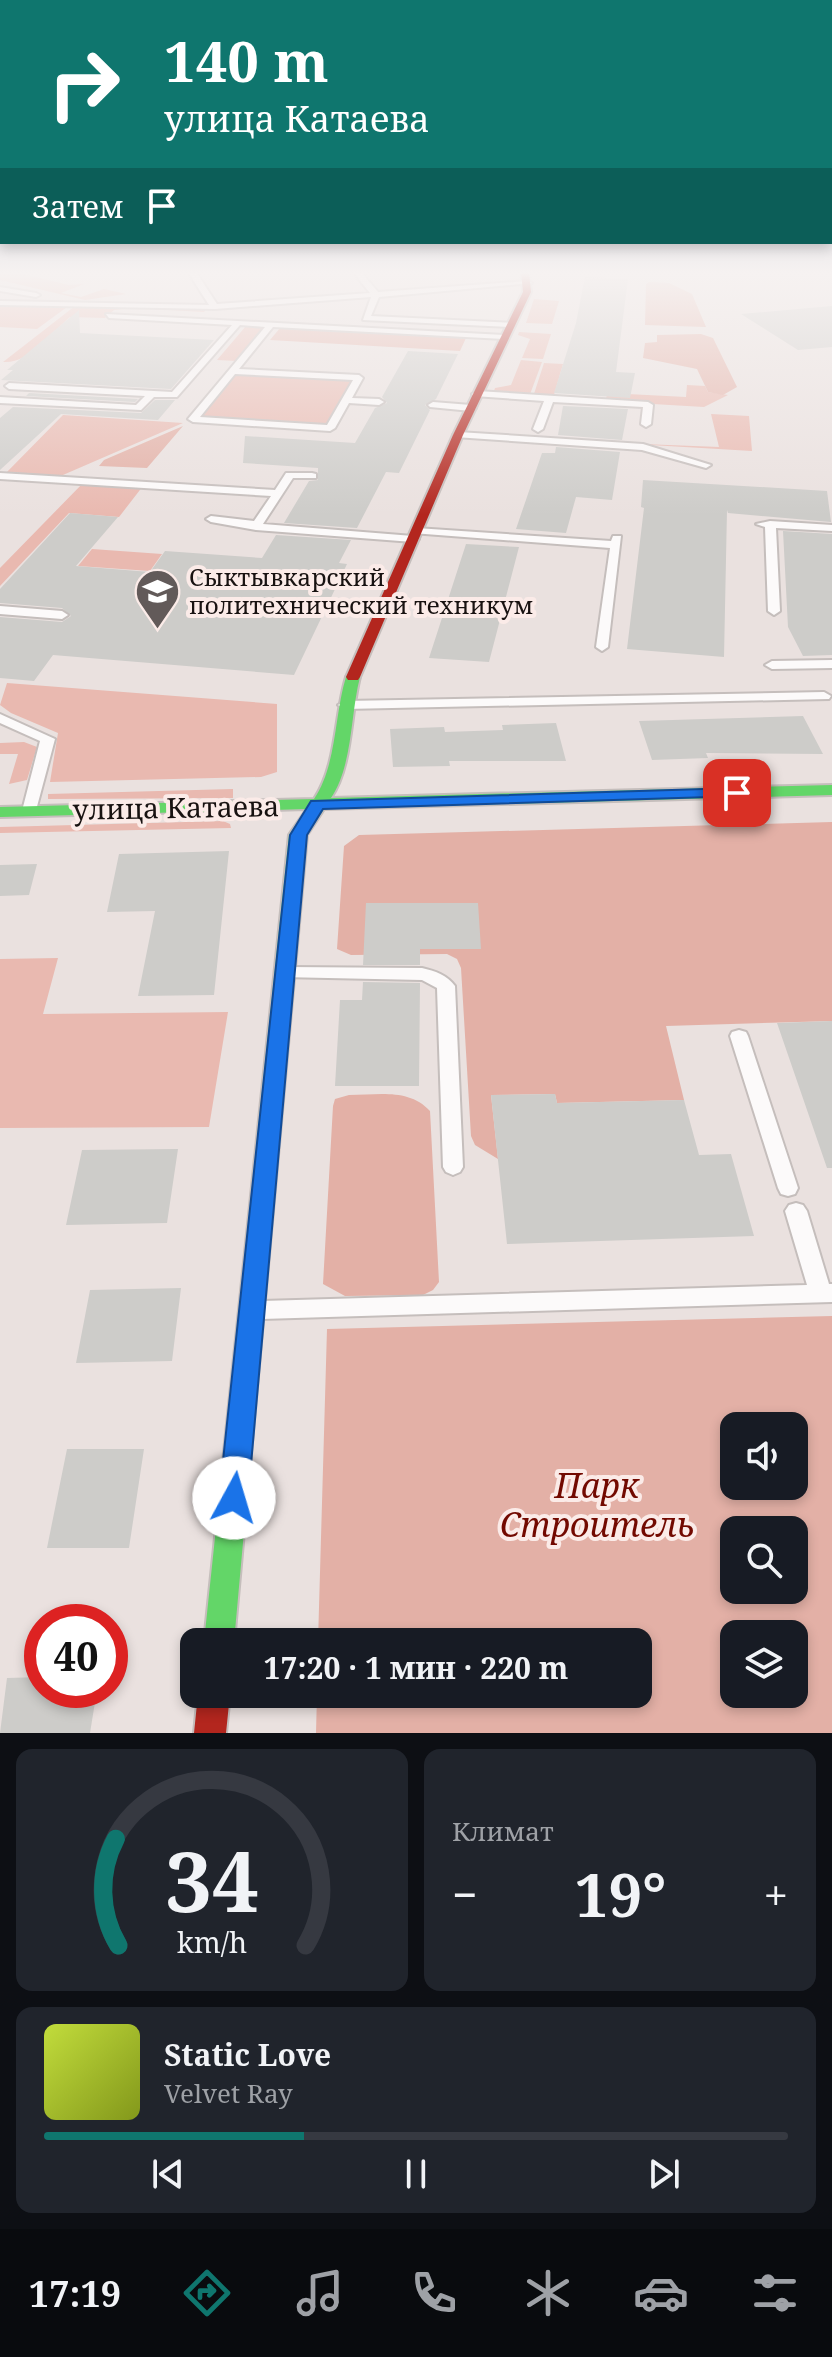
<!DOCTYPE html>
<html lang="ru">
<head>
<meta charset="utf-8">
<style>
  :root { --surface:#171b24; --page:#20242c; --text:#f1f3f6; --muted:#9ea1a6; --line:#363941; --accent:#0f766e }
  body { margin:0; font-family:"Noto Serif",serif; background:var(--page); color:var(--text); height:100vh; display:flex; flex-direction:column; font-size:30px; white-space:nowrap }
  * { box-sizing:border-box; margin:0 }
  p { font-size:26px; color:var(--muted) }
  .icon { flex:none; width:44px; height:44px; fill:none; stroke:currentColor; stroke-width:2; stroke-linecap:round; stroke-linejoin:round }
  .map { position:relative; height:1733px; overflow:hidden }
  .side { display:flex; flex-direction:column; gap:16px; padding:16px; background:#0d0f14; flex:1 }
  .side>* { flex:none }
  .hud { position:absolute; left:0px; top:0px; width:832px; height:244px; box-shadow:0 4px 12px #0003; background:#0f766e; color:#fff; overflow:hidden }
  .fabs { position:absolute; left:720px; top:1412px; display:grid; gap:16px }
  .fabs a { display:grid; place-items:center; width:88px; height:88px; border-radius:16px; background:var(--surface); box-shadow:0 4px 12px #0003; font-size:40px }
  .speed { position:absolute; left:24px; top:1604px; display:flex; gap:16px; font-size:40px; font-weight:700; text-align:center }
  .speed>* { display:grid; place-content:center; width:104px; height:104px; border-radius:50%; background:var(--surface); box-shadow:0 4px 12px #0003; line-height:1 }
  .speed .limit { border:12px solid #d22; background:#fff; color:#111 }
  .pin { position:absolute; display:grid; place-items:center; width:68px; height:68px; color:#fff; margin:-34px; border-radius:16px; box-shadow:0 4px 12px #0006 }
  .me { position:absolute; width:88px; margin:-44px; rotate:6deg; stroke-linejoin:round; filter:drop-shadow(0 0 6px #0008) }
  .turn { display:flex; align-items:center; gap:28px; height:168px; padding:0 32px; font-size:36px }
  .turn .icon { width:104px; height:104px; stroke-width:2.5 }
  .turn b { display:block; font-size:56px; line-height:68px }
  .then { display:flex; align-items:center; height:76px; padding:0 32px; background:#0003; gap:16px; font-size:30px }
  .big { font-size:60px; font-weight:700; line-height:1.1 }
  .side .widget { flex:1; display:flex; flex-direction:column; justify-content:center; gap:12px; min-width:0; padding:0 28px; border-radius:16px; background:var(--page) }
  .side .dial { align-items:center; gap:0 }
  .dial svg { height:208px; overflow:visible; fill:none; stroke:var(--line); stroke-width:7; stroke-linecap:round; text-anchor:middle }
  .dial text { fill:var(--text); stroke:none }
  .song { display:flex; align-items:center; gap:24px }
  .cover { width:96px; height:96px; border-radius:12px; background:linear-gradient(135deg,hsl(70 70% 55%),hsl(70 70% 35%)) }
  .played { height:8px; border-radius:4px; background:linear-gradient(90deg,var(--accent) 35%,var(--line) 35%) }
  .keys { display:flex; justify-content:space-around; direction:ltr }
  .heat { display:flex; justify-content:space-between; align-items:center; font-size:44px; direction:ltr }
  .side .tiles { flex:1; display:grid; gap:16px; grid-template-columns:1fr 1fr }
  .widget:last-child { grid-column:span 2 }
  .trip { position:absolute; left:180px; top:1628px; width:472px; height:80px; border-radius:16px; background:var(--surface); box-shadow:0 4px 12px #0003; font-weight:700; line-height:80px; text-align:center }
  .tab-bar { display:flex; height:128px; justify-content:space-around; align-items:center; background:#090b0e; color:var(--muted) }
  .tab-bar .icon { width:56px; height:56px }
  .tab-bar .active { color:var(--accent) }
  .tab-bar b { font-size:36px; color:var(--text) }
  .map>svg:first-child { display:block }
  .green { fill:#e9b9b0 }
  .forest { fill:#e3b0a6; fill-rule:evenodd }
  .building { fill:#cdccc9 }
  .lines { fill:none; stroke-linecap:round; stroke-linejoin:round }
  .lane-casing { stroke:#c5bebc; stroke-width:4 }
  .fast-casing { stroke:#c5bebc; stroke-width:4 }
  .jam-casing { stroke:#c5bebc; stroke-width:4 }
  .lane { fill:#fcfafa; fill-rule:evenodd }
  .fast { fill:#63d668; fill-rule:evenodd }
  .jam { fill:#b3261e; fill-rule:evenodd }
  .route { fill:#1a73e8; stroke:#114b97; stroke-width:2 }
  .labels { text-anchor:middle; stroke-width:8; stroke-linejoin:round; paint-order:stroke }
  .far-poi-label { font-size:24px; fill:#181211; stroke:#fbebe8; text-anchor:start }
  .street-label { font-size:28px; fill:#181211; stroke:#fbebe8 }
  .near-park-label { font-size:34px; font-style:italic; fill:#720900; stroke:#fbebe8 }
</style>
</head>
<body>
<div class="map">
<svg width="832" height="1733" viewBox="0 0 832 1733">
  <rect width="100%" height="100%" fill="#eae1df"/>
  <path class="green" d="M0,272h14l55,13 15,-1 -23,9 20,4 23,-8 22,5 -41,6 -85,-20z
    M534,299l25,2 -7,23 -26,-1z
    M75,306l132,2 -3,4 -71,-4 -19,2 -9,8 -35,-1c-20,17 -40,47 -67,45z
    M0,307h67l-30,22 -37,-2z
    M246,326l19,1 -28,34 -20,-1z
    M519,332l32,2 -8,25 -21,-1 8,-19 -12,-4z
    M521,360l21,2 -13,35 -36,-3 2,-6 16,-3z
    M544,363l19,1 -9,31 52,3 2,-5 78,4 1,-12 18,1 3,6 20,3 -24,12 -171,-10z
    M237,373l115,7 -26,44 -125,-7z
    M711,414l38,2 3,35 -135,-8 102,4z
    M63,415l120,8 -127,55 -51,-4z
    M84,482l59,4 -24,31 -50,-4 -69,73v-18z
    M92,549l70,5 -12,17 -72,-5z
    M7,683l270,21v68l-16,5 -211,5 8,-49 -47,-20 -11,-8z
    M24,742l13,5 -10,33 -18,4 9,-30h-18v-11z
    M233,789v9l-185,1v-5z
    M223,821l7,3 1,4 -231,5v-6z
    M58,958l-15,56 185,-2 -19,115 -209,1v-169z"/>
  <path class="forest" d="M649,282l20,1 23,11 14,33 -61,-2 1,-41z
    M280,328l186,10 -6,13 -190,-11z
    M701,334l12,4 24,49 -14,8 -15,-3 -11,-23 -54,-11 2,-15 12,-1v-7z
    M183,426l-36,42 -48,-2 5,-6z
    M832,822v199l-166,5 18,74 -127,3 -2,-9 -64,1 7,64 -23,-14 -4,-9 -10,-168 -4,-9 -10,-5 -96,1 -14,-6 7,-103 15,-11z
    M349,1095c29,0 60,-7 81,16l9,171 -6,8 -10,5 -78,1 -22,-12 10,-178 2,-7z
    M832,1316v417h-516l1,-39h321v-52h-320l9,-313zM794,1426v60h-60v-60zM794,1530v60h-60v-60zM794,1634v60h-60v-60z"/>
  <path class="building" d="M585,277l43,2 -12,93 19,1 -5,25 -76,-5 22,-70z
    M832,306v41l-34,3 -57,-36z
    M79,310l1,23 134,7 -43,49 -170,-9 12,-10h-6z
    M408,351l50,3 -22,45 -11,6 5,5 -31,63 -13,-1 -29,56 -73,-5 25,-42 9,-1v-12l-75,-5 2,-27 110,7 20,-35 12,-5 -5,-6z
    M29,393l109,6 -3,3 -109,-6z
    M155,400h20l-17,20 -97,-6 -61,56v-52l13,-11 128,6z
    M563,406l65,3 -6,31 -64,-5z
    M556,447l64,5 -8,48 -36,-3 -10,36 -50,-4 26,-76h13z
    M643,480l184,11 4,31 -103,-9 -1,-3 -3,147 -97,-8 17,-141 -3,-1z
    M70,513l48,4 -42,49 74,6 15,-21 97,7 14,-23 75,5 -12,23 8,1 -53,111 -241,-20 -19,26 -34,-3v-61l62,5 9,-6 -9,-8 -62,-5v-14z
    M783,531l49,3v121l-29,1 -15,-29z
    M466,544l53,3 -30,115 -60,-4z
    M803,716l20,38 -117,-1 2,5 -56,2 -13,-39z
    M556,723l10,38h-117l1,5 -57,1 -3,-38 54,-2 1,5 58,-2 -1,-5z
    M229,851l-15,144 -76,1 17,-85 -48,1 12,-58z
    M37,864l-8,31 -29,1v-31z
    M366,903h112l3,46h-61v16h-57z
    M363,982l57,1 -1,103h-84l5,-86h22z
    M832,1021v147h-5l-50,-145z
    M555,1094l2,9 127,-3 15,55 32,-1 23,82 -247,8 -16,-149z
    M178,1149l-11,74 -101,2 16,-75z
    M181,1288l-9,73 -96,2 14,-73z
    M67,1449h77l-15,99h-82z
    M42,1677v13h55l-7,43h-90l7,-55z"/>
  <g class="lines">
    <defs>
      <path id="lane" d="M188,272h8l21,32 153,-11 -17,-21h8l17,20 150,-11 4,2 -153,14 -8,19 142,7 -3,4 -147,-7 8,-23 -156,12 -215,-4v-4l209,4z
        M0,287l36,6 4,2 -4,2 -36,-6z
        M106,314l398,21 4,2 -4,2 -231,-12 -34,42 120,6 4,3 -11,20 27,1 5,3 -5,3 -30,-2 -14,25 -5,3 -137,-9 -5,-3 77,-92 -25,-2 -63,72h-23l-13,13 -141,-7v-6l136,8 9,-9 -136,-7 -4,-3 4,-3 163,9 60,-67 -123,-7zM235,374l118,6 -26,45 -127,-8z
        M477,391l171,11 5,3 -2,19 -5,3 -5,-3 2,-17 -90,-5 -10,27 -5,3 -5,-3 11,-28 -70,-5 -2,-2z
        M433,402l38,3 5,3 -5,3 -41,-4 -2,-2z
        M458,432l185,12 68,21 -5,3 -64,-18 -187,-13 -2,-2z
        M0,473l275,17 11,-17h26l4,1v4h-23l-30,46 150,12 6,3 -6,3 -157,-12 -45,-8 -5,-3 5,-3 43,5 17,-25 -271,-17z
        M770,521l62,4v6l-56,-3 4,83 -6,4 -6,-4 -3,-84 -9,-3z
        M416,528l195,13 2,-5h8l-13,111 -6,4 -6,-4 14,-99 -198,-15v-4z
        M0,606l62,5 6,4 -6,4 -62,-5z
        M832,660v8l-60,1 -7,-4 7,-4z
        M824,692l7,4 -2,3 -484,10 -7,-4 7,-4z
        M0,714l55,25 -20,75h-10l-3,-3 18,-70 -40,-18z
        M287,967l135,1c13,3 25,7 33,18l8,181 -3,5 -7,3 -7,-3 -3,-5 -6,-179 -15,-8 -141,-3 -3,-4z
        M739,1030l7,2 2,4 50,152 -3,6 -7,2 -7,-2 -3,-6 -48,-152 2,-4z
        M796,1203l7,2 4,6 22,73h3v18l-570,17 -8,-2 -3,-7 3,-7 8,-2 545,-16 -22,-74 4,-6z"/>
      <path id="fast" d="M353,673l7,4c-10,39 -7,88 -29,121l501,-13v10l-508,14 -17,26 -73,807h-30l85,-807 18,-26 -307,8v-10l314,-8c23,-34 20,-83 32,-122z"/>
      <path id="jam" d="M521,272h8l2,20 -68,143 -103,242 -2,3h-10l-2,-3 107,-242 70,-143z
        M198,1694h32l-4,39h-32z"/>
    </defs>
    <use href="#lane" class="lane-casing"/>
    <use href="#fast" class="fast-casing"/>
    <use href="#jam" class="jam-casing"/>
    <use href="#lane" class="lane"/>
    <use href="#fast" class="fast"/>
    <use href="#jam" class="jam"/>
  </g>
  <linearGradient id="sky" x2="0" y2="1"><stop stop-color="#9da6c1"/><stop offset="0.53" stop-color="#f6f2f1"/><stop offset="1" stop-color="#f6f2f1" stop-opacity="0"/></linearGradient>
  <rect width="832" height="515" fill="url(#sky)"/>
  <path class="route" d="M737,788l9,5 -3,3 -420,13 -16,26 -59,663 -4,9 -10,4 -11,-4 -4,-9 71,-663 21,-34z"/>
  <defs>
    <symbol id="university-pin" viewBox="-11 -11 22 30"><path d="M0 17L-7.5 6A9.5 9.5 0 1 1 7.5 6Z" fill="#625a59" stroke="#fbebe8"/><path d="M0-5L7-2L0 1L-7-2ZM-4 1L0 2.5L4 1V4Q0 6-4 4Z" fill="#fff"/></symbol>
  </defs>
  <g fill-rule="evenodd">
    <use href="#university-pin" x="132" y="566" width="51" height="69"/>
  </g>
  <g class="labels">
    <g class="far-poi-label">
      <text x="189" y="586">Сыктывкарский<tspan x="189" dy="28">политехнический техникум</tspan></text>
    </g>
    <g class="street-label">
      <text transform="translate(176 808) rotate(-1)" y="10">улица Катаева</text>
    </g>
    <g class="near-park-label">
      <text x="597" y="1498">Парк<tspan x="597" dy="39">Строитель</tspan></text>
    </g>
  </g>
</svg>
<div class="fabs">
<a><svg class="icon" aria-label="sound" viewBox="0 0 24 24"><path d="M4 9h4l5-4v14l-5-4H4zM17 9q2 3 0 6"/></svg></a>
<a><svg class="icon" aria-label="search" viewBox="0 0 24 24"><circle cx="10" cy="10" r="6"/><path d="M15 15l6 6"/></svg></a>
<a><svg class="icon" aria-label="layers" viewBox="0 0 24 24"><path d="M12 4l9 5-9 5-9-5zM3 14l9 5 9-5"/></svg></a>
</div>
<div class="speed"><div class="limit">40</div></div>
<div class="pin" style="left:737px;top:793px;background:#d93025"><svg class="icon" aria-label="arrive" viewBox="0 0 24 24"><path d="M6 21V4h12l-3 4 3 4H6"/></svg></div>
<svg class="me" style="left:234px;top:1498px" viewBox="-20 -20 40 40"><circle r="19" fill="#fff"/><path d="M0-13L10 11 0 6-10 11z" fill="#1a73e8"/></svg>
<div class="trip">17:20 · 1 мин · 220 m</div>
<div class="hud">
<div class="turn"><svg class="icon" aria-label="right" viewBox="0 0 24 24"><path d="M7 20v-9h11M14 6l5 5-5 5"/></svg><div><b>140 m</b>улица Катаева</div></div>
<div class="then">Затем<svg class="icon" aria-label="arrive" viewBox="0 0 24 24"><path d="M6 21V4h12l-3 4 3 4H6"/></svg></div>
</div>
</div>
<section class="side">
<div class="tiles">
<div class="widget dial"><svg viewBox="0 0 100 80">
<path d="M14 69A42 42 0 1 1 86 69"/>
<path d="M14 69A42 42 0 0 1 13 28" stroke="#0f766e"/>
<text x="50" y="56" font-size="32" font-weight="700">34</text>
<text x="50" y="72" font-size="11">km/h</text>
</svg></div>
<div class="widget"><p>Климат</p>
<div class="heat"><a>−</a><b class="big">19°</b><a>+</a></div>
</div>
<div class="widget">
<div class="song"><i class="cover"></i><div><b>Static Love</b><p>Velvet Ray</p></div></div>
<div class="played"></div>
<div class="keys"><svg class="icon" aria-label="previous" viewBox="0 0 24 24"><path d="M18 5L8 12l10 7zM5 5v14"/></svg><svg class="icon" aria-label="pause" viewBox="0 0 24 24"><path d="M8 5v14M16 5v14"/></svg><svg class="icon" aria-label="next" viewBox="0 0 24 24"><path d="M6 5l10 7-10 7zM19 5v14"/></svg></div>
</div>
</div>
</section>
<nav class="tab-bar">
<b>17:19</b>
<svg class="icon active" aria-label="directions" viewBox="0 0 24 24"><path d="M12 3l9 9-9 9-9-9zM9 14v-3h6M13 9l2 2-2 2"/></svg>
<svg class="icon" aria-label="music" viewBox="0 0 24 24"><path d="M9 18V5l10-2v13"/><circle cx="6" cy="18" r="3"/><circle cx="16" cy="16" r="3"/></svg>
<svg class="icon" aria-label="phone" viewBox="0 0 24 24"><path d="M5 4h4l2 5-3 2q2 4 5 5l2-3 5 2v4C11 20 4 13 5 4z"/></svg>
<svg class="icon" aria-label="climate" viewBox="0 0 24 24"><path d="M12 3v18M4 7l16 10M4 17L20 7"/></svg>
<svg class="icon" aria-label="car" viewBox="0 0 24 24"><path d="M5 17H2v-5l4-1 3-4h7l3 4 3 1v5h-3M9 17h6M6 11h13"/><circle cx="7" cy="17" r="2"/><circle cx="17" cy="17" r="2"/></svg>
<svg class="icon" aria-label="filters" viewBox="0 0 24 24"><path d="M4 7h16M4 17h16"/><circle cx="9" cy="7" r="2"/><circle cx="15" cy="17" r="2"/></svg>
</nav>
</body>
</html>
